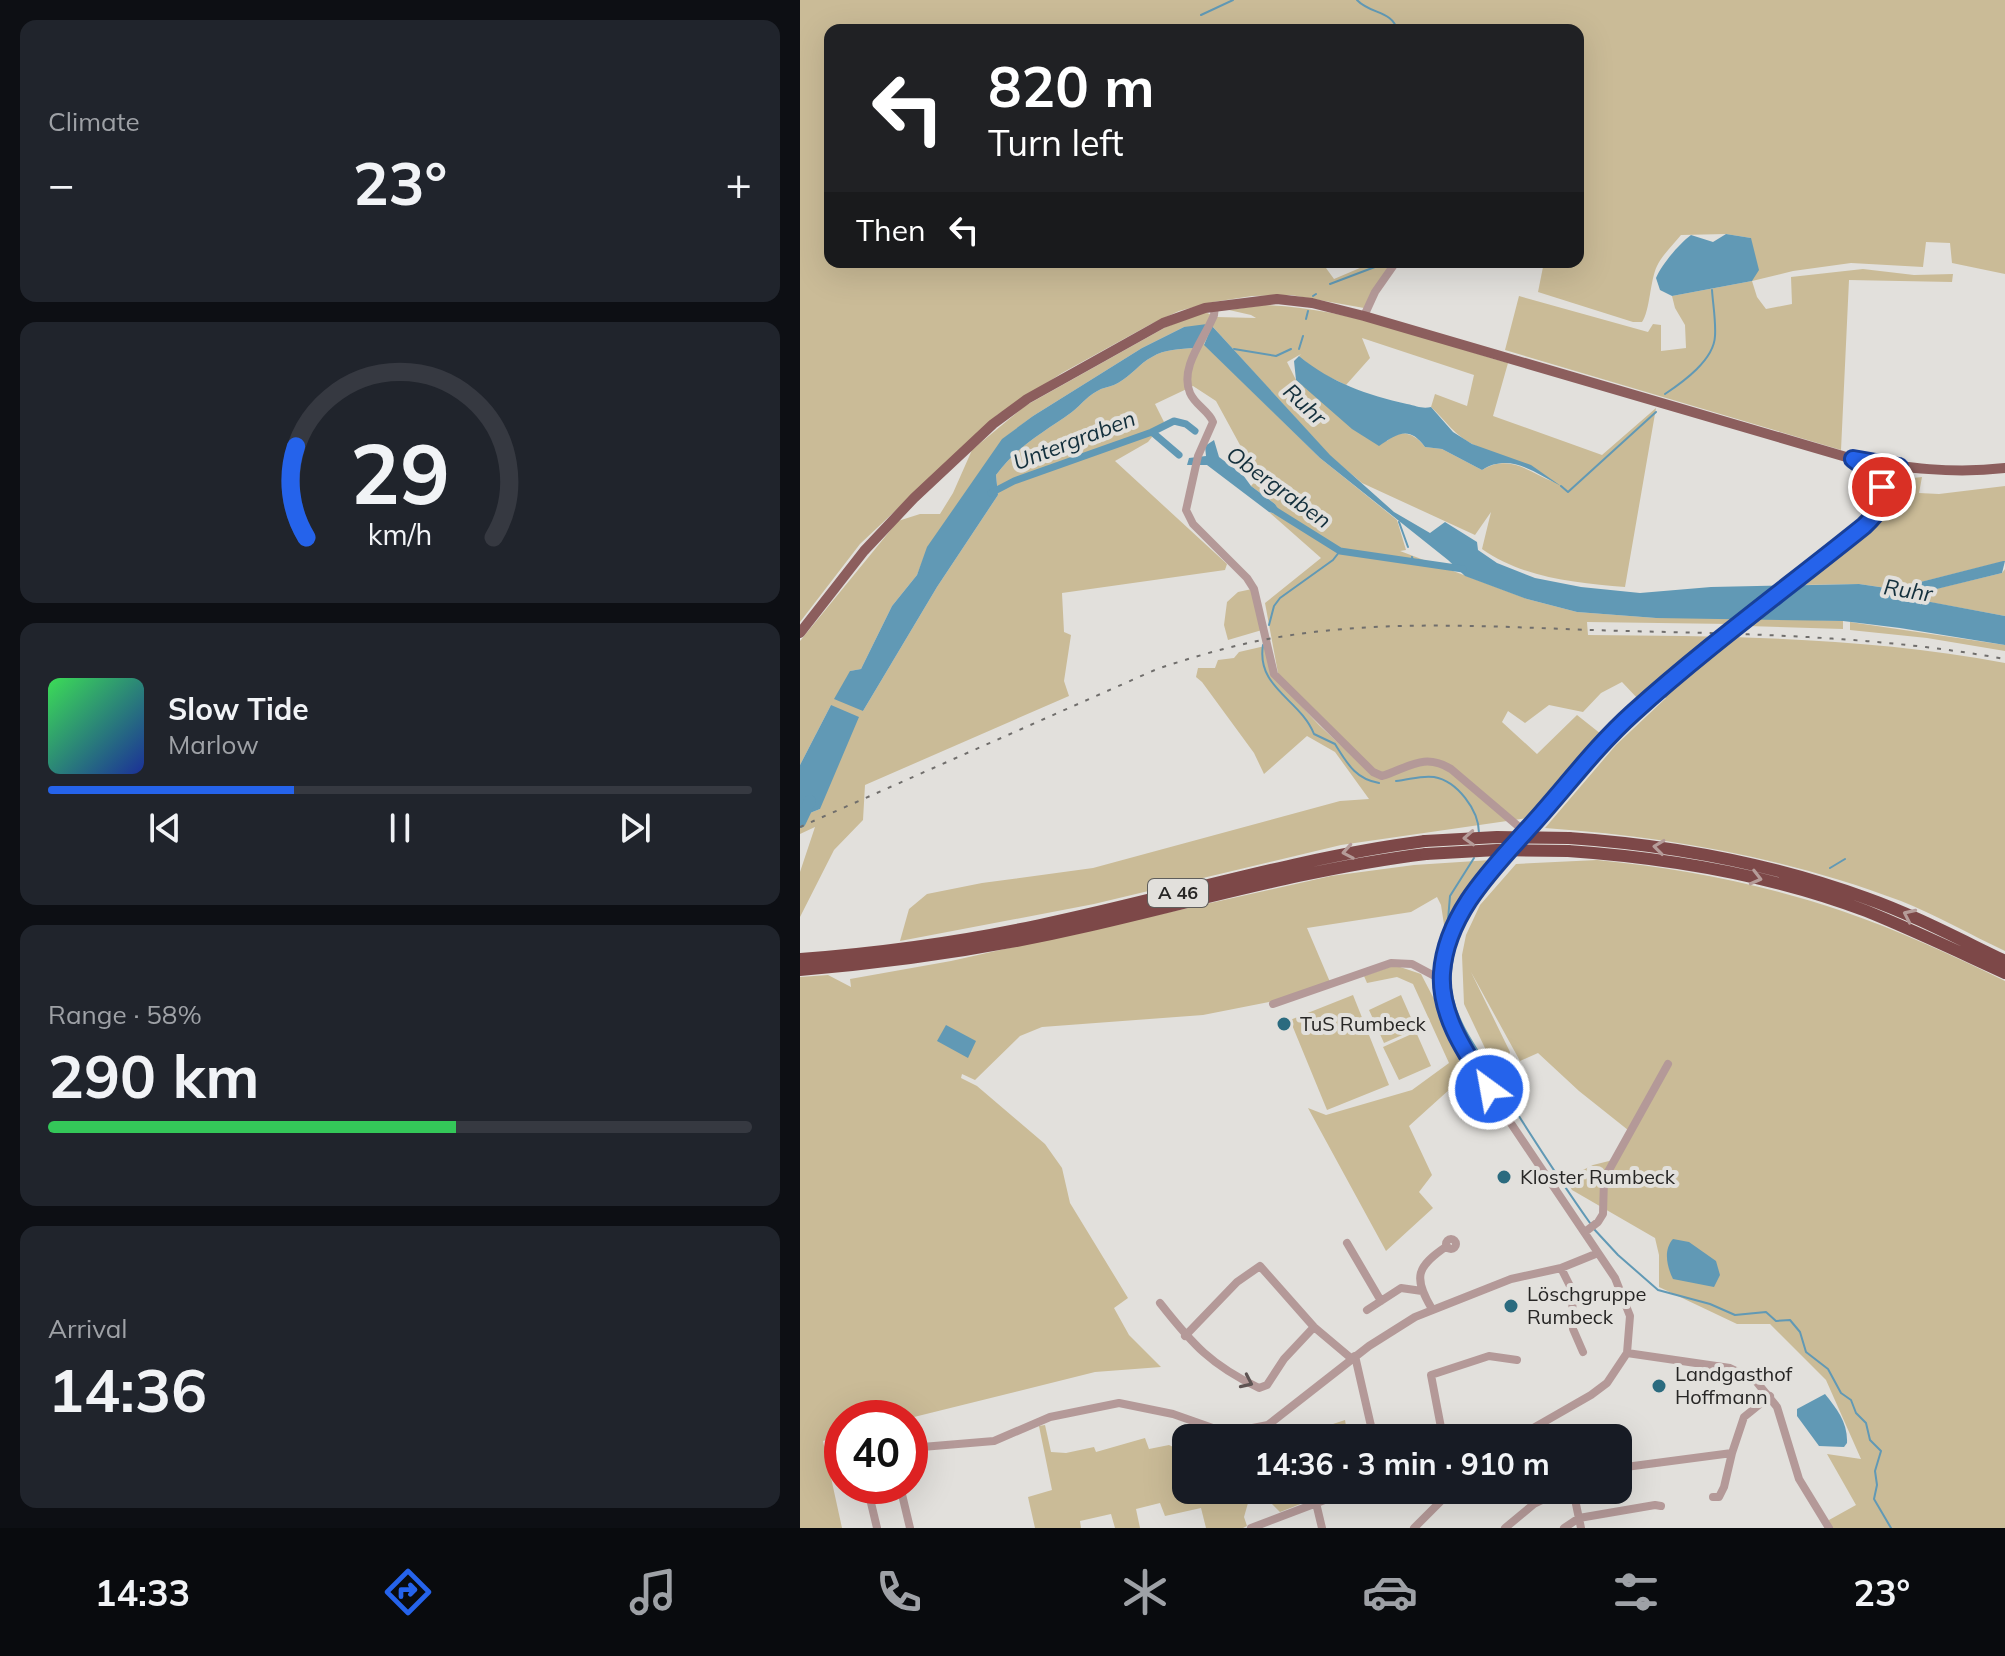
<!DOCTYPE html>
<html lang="en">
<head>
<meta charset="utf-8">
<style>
  :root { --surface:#171b24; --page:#20242c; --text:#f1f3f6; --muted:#9ea1a6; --line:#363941; --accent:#2563eb }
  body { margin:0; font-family:Mulish,sans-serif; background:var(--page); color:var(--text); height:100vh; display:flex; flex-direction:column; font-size:30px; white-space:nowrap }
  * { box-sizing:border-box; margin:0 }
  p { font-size:26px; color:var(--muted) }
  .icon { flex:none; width:44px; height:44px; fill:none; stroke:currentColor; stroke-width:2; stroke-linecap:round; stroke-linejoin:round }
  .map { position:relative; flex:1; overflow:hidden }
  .details { display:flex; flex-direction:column; gap:20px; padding:20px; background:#0d0f14; width:800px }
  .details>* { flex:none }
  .hud { position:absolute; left:24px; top:24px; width:760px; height:244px; border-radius:16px; box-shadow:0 8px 32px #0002; background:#202124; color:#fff; overflow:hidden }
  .speed { position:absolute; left:24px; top:1400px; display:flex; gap:16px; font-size:40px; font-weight:700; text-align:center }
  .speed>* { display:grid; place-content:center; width:104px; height:104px; border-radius:50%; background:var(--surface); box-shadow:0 8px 32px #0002; line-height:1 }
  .speed .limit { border:12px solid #d22; background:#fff; color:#111 }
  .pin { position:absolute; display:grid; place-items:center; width:68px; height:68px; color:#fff; margin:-34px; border:4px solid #fff; border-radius:50%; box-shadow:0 2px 8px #0007 }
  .me { position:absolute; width:88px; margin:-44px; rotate:328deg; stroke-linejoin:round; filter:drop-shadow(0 0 6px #0008) }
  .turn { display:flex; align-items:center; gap:28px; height:168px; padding:0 32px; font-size:36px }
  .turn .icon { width:104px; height:104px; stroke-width:2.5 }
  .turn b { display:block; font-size:56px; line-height:68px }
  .then { display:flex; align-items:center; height:76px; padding:0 32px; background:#0003; gap:16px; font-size:30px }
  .big { font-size:60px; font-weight:700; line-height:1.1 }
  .details .card { flex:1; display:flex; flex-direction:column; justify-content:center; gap:12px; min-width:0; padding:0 28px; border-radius:16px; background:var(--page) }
  .details .dial { align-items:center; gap:0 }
  .dial svg { height:208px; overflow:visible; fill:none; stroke:var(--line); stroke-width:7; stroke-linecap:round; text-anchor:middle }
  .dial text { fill:var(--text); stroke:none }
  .song { display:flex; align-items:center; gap:24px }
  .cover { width:96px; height:96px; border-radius:12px; background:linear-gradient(135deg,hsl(130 70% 55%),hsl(230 70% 35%)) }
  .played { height:8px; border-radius:4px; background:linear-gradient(90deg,var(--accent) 35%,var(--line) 35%) }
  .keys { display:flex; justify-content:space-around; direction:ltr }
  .heat { display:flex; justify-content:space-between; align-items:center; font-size:44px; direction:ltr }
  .charge { height:12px; border-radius:6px; background:linear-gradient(90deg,#34c759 58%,var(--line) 0) }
  .trip { position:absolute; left:372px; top:1424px; width:460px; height:80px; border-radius:16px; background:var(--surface); box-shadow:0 8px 32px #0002; font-weight:700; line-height:80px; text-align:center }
  .tab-bar { display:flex; height:128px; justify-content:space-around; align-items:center; background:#090b0e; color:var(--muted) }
  .tab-bar .icon { width:56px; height:56px }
  .tab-bar .current { color:var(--accent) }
  .tab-bar b { font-size:36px; color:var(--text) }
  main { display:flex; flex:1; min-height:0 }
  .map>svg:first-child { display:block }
  .green { fill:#cabb97; fill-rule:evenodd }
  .water { fill:#6199b5 }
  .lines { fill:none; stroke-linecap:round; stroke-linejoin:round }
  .stream { stroke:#6199b5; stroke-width:2 }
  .canal { stroke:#6199b5; stroke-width:7 }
  .river { stroke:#6199b5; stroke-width:12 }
  .minor { stroke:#b49998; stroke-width:8 }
  .major { stroke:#8c5e5d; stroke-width:10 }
  .highway { stroke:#7d4848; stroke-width:12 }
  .rail { stroke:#706e6c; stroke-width:2; stroke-dasharray:4 8; stroke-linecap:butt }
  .minor-bridge { stroke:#b49998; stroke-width:8 }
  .highway-bridge { stroke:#7d4848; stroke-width:12 }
  .oneway { stroke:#b59c99 }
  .oneway2 { stroke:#5f5453 }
  .route-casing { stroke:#184099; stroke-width:20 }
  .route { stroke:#2563eb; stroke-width:14 }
  .poi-dot { fill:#2b6b7f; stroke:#e2e0dc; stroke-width:3 }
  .labels { text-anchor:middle; stroke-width:8; stroke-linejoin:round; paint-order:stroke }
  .shield { fill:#e2e0dc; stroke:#5f5e5c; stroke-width:2 }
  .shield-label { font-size:18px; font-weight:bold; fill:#272625 }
  .poi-label { font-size:20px; fill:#272625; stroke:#e2e0dc; text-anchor:start }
  .water-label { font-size:22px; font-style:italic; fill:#132f3c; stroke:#e2e0dc }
</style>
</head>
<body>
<main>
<section class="details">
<div class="card"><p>Climate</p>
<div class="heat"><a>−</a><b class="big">23°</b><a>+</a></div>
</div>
<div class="card dial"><svg viewBox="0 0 100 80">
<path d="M14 69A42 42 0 1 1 86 69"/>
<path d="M14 69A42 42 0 0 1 10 34" stroke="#2563eb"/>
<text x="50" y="56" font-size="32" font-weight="700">29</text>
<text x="50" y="72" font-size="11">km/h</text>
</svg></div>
<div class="card">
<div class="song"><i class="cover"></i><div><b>Slow Tide</b><p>Marlow</p></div></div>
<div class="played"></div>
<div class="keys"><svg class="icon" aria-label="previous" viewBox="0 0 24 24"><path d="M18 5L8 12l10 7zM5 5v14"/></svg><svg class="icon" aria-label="pause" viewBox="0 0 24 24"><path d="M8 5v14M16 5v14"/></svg><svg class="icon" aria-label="next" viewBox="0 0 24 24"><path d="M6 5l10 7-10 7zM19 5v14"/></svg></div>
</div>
<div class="card"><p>Range · 58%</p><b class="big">290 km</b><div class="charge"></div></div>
<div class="card"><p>Arrival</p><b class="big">14:36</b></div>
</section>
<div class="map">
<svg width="1205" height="1528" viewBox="0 0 1205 1528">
  <rect width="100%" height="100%" fill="#e2e0dc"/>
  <path class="green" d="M0,0h1205v274l-53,-11 -2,-20 -24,-1 -3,25 -72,-4 -58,8 -41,10 5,16 9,12 26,-5 -1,-27 72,-8 51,6 39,-1 -1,8 -103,-2 -8,170 -336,-100 14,-54 129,36 5,-8 8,1v26l25,-3 -1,-23 -10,-17 -3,-12 80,-15 -1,-43 -25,-4 -45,1c-7,9 -19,20 -24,31 -7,14 -7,45 -15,56h-9l-95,-30 6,-30h34v-232h-748v232h499l-3,6 8,11 40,-17h18l-28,46 -73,-13 -39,1 -39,6 -34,9 -28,13 -89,49 -65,42 -137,129 -60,78z
    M465,305c83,3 164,35 243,58l-15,53 109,39 54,-47 -31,179c-49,-4 -102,-9 -143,-38l9,-37 -16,23 -113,-52 -32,-27 -117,-129 -9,17 116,114 77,62 9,30 -6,1 127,48 50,13 79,6h83l-8,6 -144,-2 1,13c139,1 280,2 417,28v288c-34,-16 -69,-36 -104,-50 -117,-44 -232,-64 -356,-73l71,-83 50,-47 -13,-11 -14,13 -17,-18 -21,11 -18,19 -34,-7 -24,18 -17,-12 -6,11 35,32 40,-39 24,19 -44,53 -29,31 -187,27 -247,59 -194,37 9,-32 18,-15 55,-11 111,-15 247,-67 29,-2 -34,-47 -28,-16 -43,38 -10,-21 -52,-71 -6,-5 2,-9h17l3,-8 16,-2 5,-6 26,-6 7,29 47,50 44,41 -85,-93 -13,-70 56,-45 -52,-46 13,4 -7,-12 -24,-18 7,-8 -42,-77 -23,-15 -38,18 9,18 -16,20 -33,19 112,103 -2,6 -163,23 2,39 7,3 -7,46 5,15 -204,89 -2,35 -29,30 -34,67v-45l15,-45 -15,7v-17l20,-8 11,-104 -31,60v-124l98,-120 22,-7h20l13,-21 19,-43 53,-44 141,-79 39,-15 11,5 40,1 -5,-3 -22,-5zM384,327l11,21c-15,1 -30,1 -43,9 -12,6 -21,19 -34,26 -5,3 -12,4 -17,6 -13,6 -19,15 -29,23 -29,21 -54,33 -76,63l2,20 -61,92 -74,124 -13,-40 11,-2 31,-63 25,-31 11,-28 75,-108 30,-23 109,-68zM562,338l112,37 -7,31 -32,-12 -4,13c15,14 24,29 43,38 29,14 54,15 80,37 -26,-10 -44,-29 -72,-12l-40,-21 -17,-2c-10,-14 -25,-19 -38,-6l-91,-61 -9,-18 14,-8 -2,2 18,15 29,14 24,-27z
    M1122,477l-3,16 20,1 66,-8v75l-112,28 -34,-5 -56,1 52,-45 49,-61z
    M1205,569v47l-103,-19 100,-24z
    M452,589l10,41 -34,10 -4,-15 3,-23 11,-10z
    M957,618l86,3v8l-95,-3z
    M1050,622l155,23v6l-78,-13 -77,-8z
    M691,860l-26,31 -20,40 -4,-26 -4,-8 -26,15 -104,16 23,54 -61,20 -66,13 -161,12 -22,9 -45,44 -13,-6 -1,4 16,8 68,58 17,24 8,35 58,95 -14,10 15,27 32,32 -66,5 -185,46h-68v18l-19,5 19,87h-42v-551l28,-2 23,12 -1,-8 101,-18 380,-85 83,-11z
    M797,860c82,8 166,24 245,51 56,19 110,44 163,70v547h-175l-1,-8 27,-15 -29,-51 34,5 -35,-79 -56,-56h-33l-78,-37v-32l-4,-17 -83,-48 -7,-11 28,-14 24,-6 11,-29 -49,-39 -41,-38 -18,8 -49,-89 39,80 -5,21 -11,-6 -30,-63 -2,-49 4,-20 14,-30 36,-41z
    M590,967h10l21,7 50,96 -62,56 23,49 -13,17 14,16 -47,43 -78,-143 18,7 86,-25 37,-27 -36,-79 -16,-7 -30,6 -3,-7z
    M553,995l36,90 -62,25 -37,-90z
    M601,995l15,34 -32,14 -15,-33z
    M616,1032l15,34 -32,14 -16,-33z
    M545,1420l3,18h-31l-2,-8z
    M245,1425l6,27 15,1 28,-6 2,5 49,-14 4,11 20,-4 17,8v37h134l1,6 -41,16 -16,-16 -16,7 -4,14 3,9 -4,2h-37l-5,-20 -36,8 -5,-13 -24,6 4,19h-25l-4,-14 -31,7 1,7h-46l-7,-31 24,-7 -13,-64z"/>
  <path class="water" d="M926,234l25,4 8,32 -7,11 -80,15 -12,-6 -4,-12c6,-14 23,-34 35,-43l22,7z
    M407,324l-12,24c-15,1 -30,1 -43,9 -12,6 -21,19 -34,26 -5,3 -12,4 -17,6 -13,6 -19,15 -29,23 -29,21 -54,33 -76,63l2,20 -61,92 -74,124 -29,-12 16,-28 11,-2 31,-63 25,-31 10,-28 75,-108 31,-23 109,-68 42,-21z
    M412,326l118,129 64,57 36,21 15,-11 32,20 1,8 19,13 38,15 46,9 59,6 71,-6 148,-3 34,5 110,-28h2l-3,12 -98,24 101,19v29l-105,-17 -57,-7 -187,-3 -79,-6 -50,-13 -62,-23 -17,-16 -128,-102 -116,-113z
    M499,356c33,27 68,39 108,48 10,2 15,5 24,3l22,25 19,12 59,21 30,21c-26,-13 -51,-34 -79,-16l-40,-21 -17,-2c-16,-22 -28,-13 -46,-1l-27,-17 -56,-49 -2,-19z
    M414,440l5,17 24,18 8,11 24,18 8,12 -14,-4 -62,-47h-20l2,-7 17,-2 -1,-10z
    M31,705l28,12 -39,92 -20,8v-52z
    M146,1025l30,16 -8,17 -31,-17z
    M873,1239l16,3 27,19 4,14 -6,12 -41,-8c-6,-12 -10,-29 0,-40z
    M1025,1394c12,15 23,29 22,49l-3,4 -25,-1 -22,-30v-7z"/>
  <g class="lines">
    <path class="stream" d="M557,0c13,14 36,11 40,30
      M401,15l32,-15
      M530,284l58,-22
      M513,296l3,-2
      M506,319l2,-8
      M434,349l42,7 15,-7
      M499,349l4,-13
      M865,394c18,-12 49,-34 50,-58 1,-15 -2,-31 -3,-46
      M761,486l7,6 88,-80
      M599,522l9,25
      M612,557l2,6
      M469,625l5,-19 6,-8 53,-38 7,-9
      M463,645c-7,43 37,54 51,89l21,10c12,19 20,35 44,39
      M596,781c13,-1 25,-6 38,-4 23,4 45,33 45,56
      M1030,868l15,-9
      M648,920l2,-24 24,-38
      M656,940c-3,20 -8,35 -4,55 5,26 22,50 36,72 33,53 66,105 102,156
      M793,1228l25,27 40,35 52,14 25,11 31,-3 10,9 14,-1 10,12 6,20 22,17 13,24 10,7 5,13 10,10 4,17 11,11 -6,20 2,14 -3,14 17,29"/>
    <path class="canal" d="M352,432l27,23
      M191,493l23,-12 138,-49 22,-11 12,3 9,7
      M476,511l64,40 123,18"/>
    <path class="river" d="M0,822l10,-21"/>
    <path class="minor" d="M415,306l-1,9c-9,23 -35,52 -24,78 5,12 19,18 23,29l-15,34 -12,54 7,14 54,54 7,11 20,85 99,98 9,4c26,-8 42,-24 69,-7l74,63
      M564,316l11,-24 21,-30
      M1056,461l20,15 10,24
      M1044,542c26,-21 46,-41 55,-75
      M473,1004l118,-41 21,1 30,16
      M785,1232l13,-10 5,-8 1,-35 64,-115
      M646 1244a5 5 0 1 1 10 0a5 5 0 1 1-10 0Z
      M547,1243l34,58
      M761,1268l11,22 1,39 10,23
      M360,1303c33,42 51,62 99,85l8,-3 17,-26 30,-32
      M632,1309c-19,-32 -16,-42 15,-63
      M567,1310l34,-22 21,3
      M385,1336l52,-54 23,-16 54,61 38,32
      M827,1353l103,15 25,12 22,27 22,72 30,49
      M555,1356l16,70
      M643,1438l-12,-63 58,-19 28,4
      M680,1438l25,-7 12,6
      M716,1438l75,-43 16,-12 20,-30 3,-37 -15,-38 -107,-159 -54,-89 -11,-37 1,-37 7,-22 18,-33 45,-56 109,-122 81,-69
      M110,1448l84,-7 56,-24 69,-14 54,11 54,19 41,-8 101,-79 46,-29 96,-38 50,-11 37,-15
      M818,1468l114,-15 12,-36 26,-21
      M67,1486l10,42
      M100,1486l10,42
      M773,1490l8,38
      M913,1497h6l5,-10 8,-34
      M516,1503l6,25
      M451,1528l100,-38
      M614,1528l38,-38
      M705,1528l29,-24 29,-14
      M764,1528l15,-10 76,-13 6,1"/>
    <path class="major" d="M0,633l64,-82 50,-53 79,-74 34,-25 136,-76 42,-15 72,-9 35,4 52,13 489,143c52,9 100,15 152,9"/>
    <path class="highway" d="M769,838c102,7 201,25 297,60 48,17 93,41 139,63
      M768,851c102,7 203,24 298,60 47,19 93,41 139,62
      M0,959c80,-6 161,-17 240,-34 129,-27 254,-67 385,-84
      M0,970c97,-8 193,-22 288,-44 113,-26 223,-58 338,-72"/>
    <path class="rail" d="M0,827l357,-158c36,-12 73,-23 111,-30 117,-22 238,-11 357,-8 127,3 254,5 380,28"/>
    <path class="minor-bridge" d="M904,654l140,-112"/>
    <path class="highway-bridge" d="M625,841l72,-4 72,1
      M626,854l71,-4 71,1"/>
  </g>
  <defs><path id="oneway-chevron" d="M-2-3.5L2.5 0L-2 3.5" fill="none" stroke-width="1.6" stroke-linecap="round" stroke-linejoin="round" transform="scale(2)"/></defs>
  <g class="oneway">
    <use href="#oneway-chevron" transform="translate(669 838) rotate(177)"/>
    <use href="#oneway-chevron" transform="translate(859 847) rotate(-173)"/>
    <use href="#oneway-chevron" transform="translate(548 852) rotate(170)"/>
    <use href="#oneway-chevron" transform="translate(956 878) rotate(14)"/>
    <use href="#oneway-chevron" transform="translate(1109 915) rotate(-155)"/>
  </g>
  <use class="oneway2" href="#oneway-chevron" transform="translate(447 1382) rotate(25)"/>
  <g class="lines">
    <defs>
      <path id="route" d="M689,1089c-22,-34 -50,-74 -47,-116 4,-58 49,-103 85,-143 36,-39 67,-82 106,-117 73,-66 154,-125 231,-187 17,-16 29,-35 35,-59l-46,-8 23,17 6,11"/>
    </defs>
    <use href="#route" class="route-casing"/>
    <use href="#route" class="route"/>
  </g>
  <g class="poi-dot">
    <circle cx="484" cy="1024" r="8"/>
    <circle cx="704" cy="1177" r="8"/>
    <circle cx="711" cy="1306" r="8"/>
    <circle cx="859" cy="1386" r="8"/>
  </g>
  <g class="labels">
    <rect class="shield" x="348" y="879" width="60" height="28" rx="6"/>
    <g class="shield-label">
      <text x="378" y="899">A 46</text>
    </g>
    <g class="poi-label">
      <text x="500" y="1031">TuS Rumbeck</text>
      <text x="720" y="1184">Kloster Rumbeck</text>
      <text x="727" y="1301">Löschgruppe<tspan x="727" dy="23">Rumbeck</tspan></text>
      <text x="875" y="1381">Landgasthof<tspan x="875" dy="23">Hoffmann</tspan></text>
    </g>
    <g class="water-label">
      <text transform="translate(505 404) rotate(43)" y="8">Ruhr</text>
      <text transform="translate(274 440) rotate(-21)" y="8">Untergraben</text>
      <text transform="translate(479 487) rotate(36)" y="8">Obergraben</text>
      <text transform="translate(1108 590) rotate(9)" y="8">Ruhr</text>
    </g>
  </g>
</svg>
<div class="speed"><div class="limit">40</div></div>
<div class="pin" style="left:1082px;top:487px;background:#d93025"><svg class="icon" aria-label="arrive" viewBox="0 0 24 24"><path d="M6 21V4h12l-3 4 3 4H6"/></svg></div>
<svg class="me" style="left:689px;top:1089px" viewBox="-20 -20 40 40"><circle r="17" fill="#2563eb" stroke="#fff" stroke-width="3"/><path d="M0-11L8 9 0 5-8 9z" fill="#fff"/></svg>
<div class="trip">14:36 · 3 min · 910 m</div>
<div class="hud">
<div class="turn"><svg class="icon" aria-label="left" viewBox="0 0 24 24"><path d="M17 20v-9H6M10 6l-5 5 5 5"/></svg><div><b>820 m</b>Turn left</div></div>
<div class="then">Then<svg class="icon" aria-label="left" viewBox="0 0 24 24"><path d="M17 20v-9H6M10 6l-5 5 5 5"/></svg></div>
</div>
</div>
</main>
<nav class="tab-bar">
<b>14:33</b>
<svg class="icon current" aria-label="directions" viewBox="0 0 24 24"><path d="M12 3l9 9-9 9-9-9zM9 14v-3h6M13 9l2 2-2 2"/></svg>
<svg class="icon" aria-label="music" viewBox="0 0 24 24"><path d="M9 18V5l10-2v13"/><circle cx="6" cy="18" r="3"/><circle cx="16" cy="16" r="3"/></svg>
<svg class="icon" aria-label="phone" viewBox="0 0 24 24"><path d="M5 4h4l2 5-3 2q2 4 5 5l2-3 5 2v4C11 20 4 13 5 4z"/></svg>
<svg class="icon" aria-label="climate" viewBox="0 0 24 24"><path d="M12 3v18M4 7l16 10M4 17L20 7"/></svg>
<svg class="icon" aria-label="car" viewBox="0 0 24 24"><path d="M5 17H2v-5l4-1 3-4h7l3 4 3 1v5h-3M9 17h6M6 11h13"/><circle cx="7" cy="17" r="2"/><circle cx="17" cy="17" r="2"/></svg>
<svg class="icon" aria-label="filters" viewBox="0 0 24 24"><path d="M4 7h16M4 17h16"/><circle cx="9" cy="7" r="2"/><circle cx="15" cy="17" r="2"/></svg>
<b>23°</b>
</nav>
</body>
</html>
